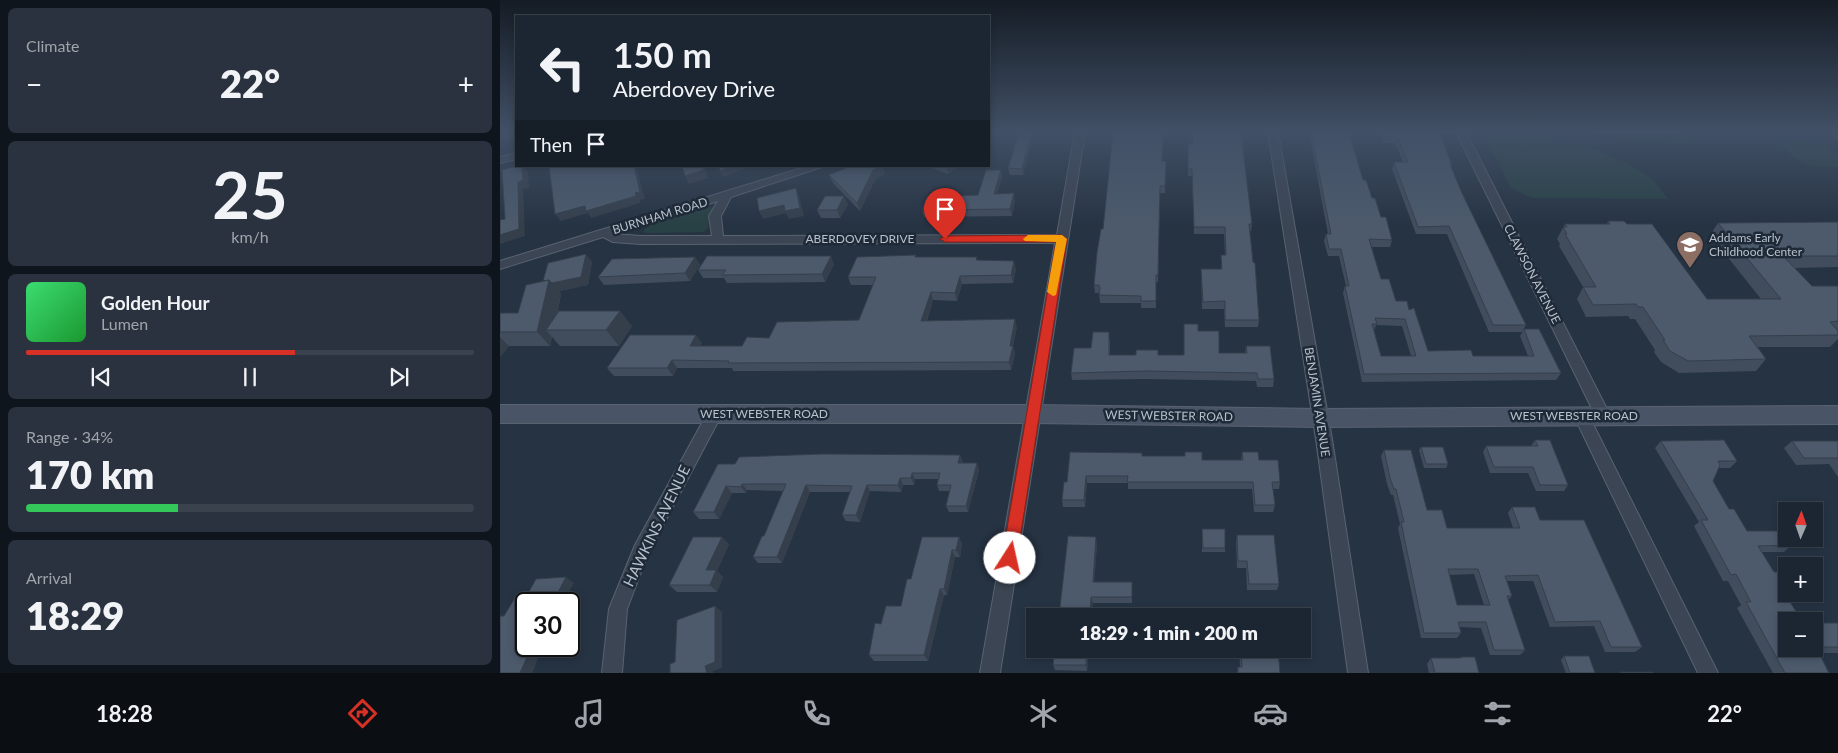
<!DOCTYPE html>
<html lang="en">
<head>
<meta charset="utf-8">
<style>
  :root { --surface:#1c2632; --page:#29323e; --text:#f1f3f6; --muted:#a0a5ac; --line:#3a434d; --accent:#d93025 }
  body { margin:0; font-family:Lato,sans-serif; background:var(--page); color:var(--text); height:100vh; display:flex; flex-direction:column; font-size:19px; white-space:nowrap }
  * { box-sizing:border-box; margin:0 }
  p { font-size:16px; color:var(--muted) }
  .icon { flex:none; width:28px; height:28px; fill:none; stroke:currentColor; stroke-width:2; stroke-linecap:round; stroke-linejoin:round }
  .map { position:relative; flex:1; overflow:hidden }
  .side { display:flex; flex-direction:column; gap:8px; padding:8px; background:#0f151c; width:500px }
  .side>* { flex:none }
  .guide { position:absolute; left:15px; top:15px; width:475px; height:152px; border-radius:0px; box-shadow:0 2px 8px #0003,0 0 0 1px var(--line); background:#1c2632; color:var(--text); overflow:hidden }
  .needle { width:32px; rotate:2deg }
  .tools { position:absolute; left:1278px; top:502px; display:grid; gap:10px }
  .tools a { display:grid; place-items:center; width:45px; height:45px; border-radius:0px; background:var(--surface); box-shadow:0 2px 8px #0003,0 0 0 1px var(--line); font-size:25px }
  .speed { position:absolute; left:15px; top:592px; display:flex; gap:10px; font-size:25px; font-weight:700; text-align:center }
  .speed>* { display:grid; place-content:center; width:65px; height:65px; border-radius:50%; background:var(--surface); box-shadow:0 2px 8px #0003,0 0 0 1px var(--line); line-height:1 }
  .speed .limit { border:2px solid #111; border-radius:8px; background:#fff; color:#111 }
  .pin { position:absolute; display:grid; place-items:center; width:42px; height:42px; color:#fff; margin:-51px -21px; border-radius:50% 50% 50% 0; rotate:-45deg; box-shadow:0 0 5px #0007 }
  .pin .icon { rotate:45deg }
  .me { position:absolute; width:55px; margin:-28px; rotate:10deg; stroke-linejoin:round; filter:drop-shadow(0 0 4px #0008) }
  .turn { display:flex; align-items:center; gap:18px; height:105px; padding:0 15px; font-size:22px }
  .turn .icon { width:65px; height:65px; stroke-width:2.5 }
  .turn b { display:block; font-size:35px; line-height:42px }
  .then { display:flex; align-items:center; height:48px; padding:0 15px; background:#0003; gap:10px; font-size:19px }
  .big { font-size:38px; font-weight:800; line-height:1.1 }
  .side .widget { flex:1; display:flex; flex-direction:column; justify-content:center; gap:8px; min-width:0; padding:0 18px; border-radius:8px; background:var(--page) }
  .side .dial { align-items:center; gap:0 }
  .dial b { font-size:65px; line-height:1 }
  .song { display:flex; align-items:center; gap:15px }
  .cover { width:60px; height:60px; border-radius:8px; background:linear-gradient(135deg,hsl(140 70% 55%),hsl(130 70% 35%)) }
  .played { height:5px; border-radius:2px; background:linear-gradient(90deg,var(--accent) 60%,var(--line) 60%) }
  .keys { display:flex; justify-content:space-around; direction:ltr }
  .heat { display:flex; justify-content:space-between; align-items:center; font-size:28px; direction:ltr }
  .charge { height:8px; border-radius:4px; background:linear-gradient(90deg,#34c759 34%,var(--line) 0) }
  .trip { position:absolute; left:526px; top:608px; width:285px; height:50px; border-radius:0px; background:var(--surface); box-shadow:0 2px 8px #0003,0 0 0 1px var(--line); font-weight:800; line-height:50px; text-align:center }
  .tab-bar { display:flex; height:80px; justify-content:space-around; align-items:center; background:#0b0f14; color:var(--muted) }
  .tab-bar .icon { width:35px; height:35px }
  .tab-bar .current { color:var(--accent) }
  .tab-bar b { font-size:22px; color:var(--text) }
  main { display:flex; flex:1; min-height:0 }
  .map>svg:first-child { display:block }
  .green { fill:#284144 }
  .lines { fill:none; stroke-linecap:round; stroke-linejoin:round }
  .street-casing { stroke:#596370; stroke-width:2 }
  .secondary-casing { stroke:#596370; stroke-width:2 }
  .street { fill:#3b4553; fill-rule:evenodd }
  .secondary { fill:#495466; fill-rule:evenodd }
  .wall { fill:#414d5d; fill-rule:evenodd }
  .shaded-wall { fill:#353f4c }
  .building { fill:#4c5a6c; stroke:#353f4c; fill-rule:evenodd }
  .route { fill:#d93025; stroke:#8d1f18 }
  .slow { fill:#f59e0b }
  .labels { text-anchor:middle; stroke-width:5; stroke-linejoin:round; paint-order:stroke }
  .street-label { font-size:12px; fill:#b8c0cc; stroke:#1f2a38 }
  .poi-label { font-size:12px; fill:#b8c0cc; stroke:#1f2a38; text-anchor:start }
  .near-street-label { font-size:15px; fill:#b8c0cc; stroke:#1f2a38 }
</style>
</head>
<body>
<main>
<section class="side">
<div class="widget"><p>Climate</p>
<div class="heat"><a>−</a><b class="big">22°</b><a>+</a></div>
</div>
<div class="widget dial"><b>25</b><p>km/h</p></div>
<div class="widget">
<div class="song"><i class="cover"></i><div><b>Golden Hour</b><p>Lumen</p></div></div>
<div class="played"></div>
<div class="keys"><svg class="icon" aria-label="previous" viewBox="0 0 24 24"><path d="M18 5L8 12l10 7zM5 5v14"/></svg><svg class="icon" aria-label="pause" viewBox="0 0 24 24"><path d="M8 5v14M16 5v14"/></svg><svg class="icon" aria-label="next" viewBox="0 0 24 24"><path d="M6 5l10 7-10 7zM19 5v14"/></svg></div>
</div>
<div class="widget"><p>Range · 34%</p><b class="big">170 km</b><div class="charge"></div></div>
<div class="widget"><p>Arrival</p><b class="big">18:29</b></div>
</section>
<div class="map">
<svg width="1338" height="673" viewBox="0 0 1338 673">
  <rect width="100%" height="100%" fill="#263343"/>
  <path class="green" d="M1090,132h93l11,12 -56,-2z
    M984,134l61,2 27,4 59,25 23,16 14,18 -136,-1 -21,-10z
    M1282,139l34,1 9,3 13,11v13c-31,0 -34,0 -57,-22l-1,-4z
    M211,207l2,3 -4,7 -1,11 -4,4 -57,1 -4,-2 6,-6z"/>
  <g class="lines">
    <defs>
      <path id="street" d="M575,132h10l-85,541h-20l75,-430 -414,1 -28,-2 -10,-5 -103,32v-8l308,-95h17l-94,31 -10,19 2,20 334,-1zM218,201l-9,15 3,20h-71l-27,-2z
        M768,132h10l54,307 36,234h-20l-32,-234z
        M956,132h10l145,285 -3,4 -5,2 -5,-2z
        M1328,132h10v7z
        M16,153v6l-16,4v-6z
        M214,408l5,2 3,4 -74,140 -21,55 -5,64h-20l7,-64 26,-64 74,-135z
        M1082,410l5,2 131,261h-20l-124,-257 3,-4z"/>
      <path id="secondary" d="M0,405h533l287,4 518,-3v18l-518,3 -287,-4h-533z"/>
    </defs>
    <use href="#street" class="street-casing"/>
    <use href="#secondary" class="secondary-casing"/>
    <use href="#street" class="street"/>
    <use href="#secondary" class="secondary"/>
  </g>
  <path class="wall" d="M532,132l1,6 -10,37h-13l-2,-7z
    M809,132h40l14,48 29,60 -2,7h-19l10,32 15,22 13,9 19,41 45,5h55l-8,-20 4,-7 37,44 -5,7 -194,2 -19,-89 2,-7h1l-7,-30h-11l-4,-15 2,-7h2zM876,325l26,1 9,30h-30l-7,-25z
    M879,132h60l7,15v3l6,15 -1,3 10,23 65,134 -4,7h-33l-42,-98h-31l-24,-65 2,-7h9l-8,-19h-11z
    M688,143l64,81 -1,7h-1l9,89 -1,7h-33l-1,-18h-22l-1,-40h20v-14h4l-1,-21h-30l-2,-58h-4z
    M663,161h3l-1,32h-5l-2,89h-2v26h-15v-5h-41l-1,-10h-4l-1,-8z
    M426,166h33l-11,8z
    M501,170l1,7 -5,17 18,7 -3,15 -88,1 -2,-7 56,-15z
    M385,174l-9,4 -16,33 -27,-28 -4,-8z
    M348,204l-8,14h-19l-4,-8z
    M1108,221l19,3 80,75h54l-51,-64 8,-12 120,-1v45l-44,1 18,18h26v53l-8,8h-72l8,12 -10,12 -77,2 -18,-11 -7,-10 1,-2 -20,-31h-5l-2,-3 -42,1 -9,-18 6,-12 -24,-41 1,-2 -3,-5 8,-15h42z
    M195,257l5,8 -10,16 -86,4 -6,-8z
    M416,257l62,3 38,9 -3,14 -51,1 -5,17 -24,-1 -6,21 90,6 -4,19 2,8 -4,16 -278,1 -1,-3h-55l-4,8h-59l-7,-8 95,-25 -2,3h42l27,-8 90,-18 14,-35h-22l-3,-8z
    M92,262l-4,23 -29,6 2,3 -4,21 75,11 -13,20h-59l-8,-9 -2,9h-41l-9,11v-44h18l25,-32z
    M334,264l-9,18 -98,1 -3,-5h-21l-5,-8z
    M698,331l21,22h26l1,-7 28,33 -1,8h-16l-1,-6 -111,-2 -73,1 -1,-7 20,-25 19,-9v16h74z
    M1035,440l33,45 -4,6h-28l-8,-18h-38l-7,-21 3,-6h45z
    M1161,441l76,20 -7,7h-12l-5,13 16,28 18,22 45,14 -8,7h-22l12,20 50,22 -9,6h-26l-3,49 52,-26v30h-20l11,20h-56l-36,-65 4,-3 -13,-24h-5l-29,-55 5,-4 -44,-74z
    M1292,441h46v36l-9,-13 -33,1 -12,-17z
    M921,447l27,17 -2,4h-22l-5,-18z
    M884,450l43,60 20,18h66l-5,-15 4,-6 28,13 102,127 -7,5h-30l-11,-26 -44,1 -17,-46h-26l5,15 -4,4 17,50 -5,5h-30l-9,-27 -21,-1 1,6 -4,5h-36l-23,-110 2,-4 -7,-29h-2l-4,-11 -6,-28zM974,574l10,31h-27l-8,-30z
    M742,452l17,8 21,22 -1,7h-6l2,16 -2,7h-19l-2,-23h-124v-6h-41l-2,24h-22l-1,-7 5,-18 75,-26 60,4h39z
    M460,455l3,7 -1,1h15l2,7 -11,42h-19l-3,-6 4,-15h-11l-2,-6 1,-6h-23l-1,6h-11l-2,7 -31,-1 -10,31 -14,-1 -4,-6 8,-23h-40l-28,71h-24l-5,-6 11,-21 19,-45 -36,-1 -1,3h-14l-13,26h-20l-6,-7 42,-48z
    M702,529l23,19v4h-23z
    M737,535l42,49 -2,6h-30l-1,-22h-9l-1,-25z
    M459,537l3,7 -2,13h-5l-8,38h-3l-16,66h-54l-5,-6 12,-31 20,-18 10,-27z
    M597,543l-3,39h38v21h-39l-34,13z
    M229,544l-12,27 6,6 -6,15h-40l-8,-7z
    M74,583l-48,63h24l-5,11 -7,1 -6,15 -28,-57 23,-21z
    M555,649h34l-2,22 -32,-1 -2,-5z
    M739,649h39l2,24h-43l1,-6h2z
    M1064,656l31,17h-29l-5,-13z
    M961,657l18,16h-50l-2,-9 4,-6h29z"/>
  <path class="shaded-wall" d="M10,132h6v6l-12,3 -4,-5v-2z
    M532,132l1,6 -10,37 -1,-6z
    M22,166h1l5,6 1,16 -6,1 2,47 -25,8v-9z
    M134,166h2l9,33 -5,1v3l-49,15 -3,-5 -27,8 -6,-7 30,-8 50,-13z
    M202,166h2l4,12 -19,6 -4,-8z
    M233,166h17v1l-27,10 -3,-6z
    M382,166l3,8 -9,4 -16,33 -3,-8 16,-33z
    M448,166h11l-11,8 -1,-6z
    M501,170l1,7 -7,24 -1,-7z
    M296,188l3,8 5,20 -15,3 -3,-6 -23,6 -4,-8z
    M514,193l1,8 -3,15 -2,-7z
    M344,196l4,8 -8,14 -3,-8z
    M86,254l6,8 -4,23 -29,6 2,3 -8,36h-7l6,7 -2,9 -13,-14 12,-52z
    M331,256l3,8 -9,18 -3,-8z
    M195,257l5,8 -10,16 -5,-8z
    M514,261l2,8 -3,14 -2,-8z
    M460,276l2,8 -5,17 -2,-8z
    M431,292l2,8 -9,29 -3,-8z
    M120,311l12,15 -13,20 -13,-16z
    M515,319l2,8 -6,27 -1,-8z
    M196,335l6,8 -7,10 -5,-7z
    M0,337l9,9 -9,11z
    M513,346l2,8 -4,16 -2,-8z
    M172,360l5,8 -4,8 -6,-8z
    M460,455l3,7 -2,7 -3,-6z
    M477,463l2,7 -11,42 -2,-6z
    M412,473l3,6 -1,6 -3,-7z
    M586,476l1,7 -2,24 -1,-7z
    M400,478l3,7 -2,7 -3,-7z
    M242,484l5,6 -1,3 -5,-6z
    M306,485l4,7 -28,71 -5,-6z
    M367,485l3,6 -10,31 -4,-7z
    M226,486l6,7 -13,26 -5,-7z
    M222,537l7,7 -12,27 6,6 -6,15 -7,-7 -4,-15z
    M459,537l3,7 -2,13 -4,-7z
    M596,537l1,6 -3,46 -1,-7z
    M452,550l3,7 -8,38 -3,-6z
    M66,577l8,6 -11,21h-11z
    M440,589l4,6 -16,66 -4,-6z
    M591,597l2,6 -2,13h-1z
    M215,606l7,6v56l-9,3v2h-6l-2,-7z
    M38,646h12l-5,11 -9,-5z
    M587,649h2l-2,22 -1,-6z
    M29,653l9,5 -6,15h-12z"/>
  <path class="building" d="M0,132h10l-10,2z
    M519,132h13l-10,37 -14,-1z
    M613,132h50l-1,29h4l-1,25h-5l-2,89h-2v26h-15v-5l-42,-1 1,-7 -1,-3h-5l3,-33 4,-23h2z
    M693,132h48l11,92h-3l4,38 2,1 4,57h-34v-19l-22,1 -2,-33h21l-1,-14h5l-1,-28h-31l-2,-58h-4v-26h5z
    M811,132h38l14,48h3l6,18h3l6,19h5l6,23 -23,-1 12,40h8l7,22h11l2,9 5,-2 14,43 43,-1 2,6h61l-10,-27h15l22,44 -197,1 -19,-88h4l-8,-37h-12l-3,-15h5zM875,318l30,1 11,37h-35l-9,-32h5z
    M884,132h55l7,15h-1l7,18 -2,-1 11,27 65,134h-33l-44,-99 -31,1 -24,-65h14l-11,-26h-12z
    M17,166h5l1,14 -5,2 1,47 -19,6v-15l5,-1 -3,-49z
    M49,166h85l6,26 -5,1 1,3 -50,15 -1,-5 -30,8z
    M182,166h20l2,4 -19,6z
    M219,166h14l-13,5z
    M351,166h31l-9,4 -16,33 -28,-28z
    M486,170h15l-7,24 20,-1 -4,16 -88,1 5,-13 51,-2z
    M296,188l4,20 -15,3 -1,-6 -25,6 -2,-13z
    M325,196h19l-7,14h-20z
    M1108,221h16l3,3h25l55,75h74l-63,-76 120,-1v34h-55l29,30h26v35l-8,1 8,9v4l-89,1 17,23 -78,2 -18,-10 -7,-11h2l-22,-33h-5l-2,-3 -43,1 -10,-18h13l-31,-53h2l-4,-7h4l-2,-3h45z
    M86,254l-5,23 -29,6 -3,-3 -6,1 5,-18z
    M416,255l-1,2h62l-1,3 38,1 -3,14 -51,1 -5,17 -24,-1 -10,29 94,-2 -5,27h3l-4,16 -281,1 1,-2 -57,-1 -5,8h-60l23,-33h66l-6,11h52l5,-9 22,1 8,-16 82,-2 17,-43h-28l9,-20z
    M207,256h124l-9,18 -100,1 4,-5h-28z
    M195,257l-10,16 -87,4 14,-18z
    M49,280l-12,52h-37v-19h18l8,-28z
    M59,311h61l-14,19h-60z
    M684,324h14v7h21v22h28l-1,-7h24l4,33h-16l-1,-6 -112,-2 -74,2 3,-25h17l2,-16h16v23h27v-5h22v5h26z
    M1035,440h15l18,45h-28l-7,-18h-39l-8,-21h52z
    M1224,440l13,21h-19l2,4 -7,16 16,28h5l13,22h36l3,5v3h2l4,6 -34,1 16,26h12v22h-1l17,27h-16v28h28v-26h24v24h-22l13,26h-44l-39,-71h5l-15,-28 -5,1 -30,-55h7l-47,-79z
    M1292,441h46v17h-34z
    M921,447h22l5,17h-22z
    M884,450h27l16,60h15l5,18h73l-8,-21h23l5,13h44l58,127h-31l-11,-26 -45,1 -17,-47 -33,1 7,20h-5l18,54h-31l-8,-28h-28l3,11h-37l-23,-111h3l-8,-33h-2l-4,-11zM948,569h30l12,36h-33z
    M570,452l72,1v3h43v-4h17v8h41l-1,-8h16l1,8h19l2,22h-8l3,23h-20l-2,-23h-126l1,-6h-42l-2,24h-22l2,-18h3z
    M322,454l138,1 -2,8h19l-11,43h-20l5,-21h-14l3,-12h-28l-1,5h-11l-2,7h-31l-11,30h-14l10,-29 -46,-1 -29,72h-24l9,-21h2l22,-52h-44l-1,3 -15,-1 -12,26h-21l25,-48h17l4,-7z
    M702,529h23v19h-22z
    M737,535h37l5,49h-30l-2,-23h-9z
    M568,536l28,1 -3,45h39v15h-41l-1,19h-31z
    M193,537h29l-16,33h10l-6,15h-41z
    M422,537h37l-3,13h-4l-8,39h-4l-16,66h-55l6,-32 6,1 5,-18h15l6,-27h4z
    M66,577l-14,27h-26v42h12l-2,6 -7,1 -9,20h-20v-57h4l12,-20 11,-1 9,-16z
    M1314,578l10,16h-10z
    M215,606v56l-10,4 2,7h-37v-9l5,-2 2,-42z
    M555,649h32l-1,16h-33z
    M741,649h37l2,24h-42v-6h4z
    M1064,656h25l6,17h-25z
    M961,657h14l4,16h-44l-4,-15h30z
    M1120,672h33v1h-33z"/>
  <linearGradient id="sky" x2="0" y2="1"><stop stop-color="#151c25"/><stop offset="0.58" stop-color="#415066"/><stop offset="1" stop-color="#415066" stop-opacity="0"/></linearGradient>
  <rect width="1338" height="226" fill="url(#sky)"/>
  <path class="route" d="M562,235l5,4 -50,319 -2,5 -5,2 -5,-2 -3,-5 54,-316h-111l-5,-3 5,-3z"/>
  <path class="slow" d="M528,235h34l5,4 -11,56 -3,1 -6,-4 9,-50 -31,-1 -2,-2z"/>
  <defs>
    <symbol id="school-pin" viewBox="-11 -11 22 30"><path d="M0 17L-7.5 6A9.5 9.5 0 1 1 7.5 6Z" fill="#8d6e63" stroke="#1f2a38"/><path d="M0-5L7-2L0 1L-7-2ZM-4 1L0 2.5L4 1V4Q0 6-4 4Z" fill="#fff"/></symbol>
  </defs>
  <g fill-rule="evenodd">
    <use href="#school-pin" x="1174" y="229" width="32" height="43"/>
  </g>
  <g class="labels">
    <g class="street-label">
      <text transform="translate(160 216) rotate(-17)" y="4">BURNHAM ROAD</text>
      <text x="360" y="243">ABERDOVEY DRIVE</text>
      <text transform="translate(1032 274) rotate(63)" y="4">CLAWSON AVENUE</text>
      <text transform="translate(817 402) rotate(81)" y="4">BENJAMIN AVENUE</text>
      <text x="264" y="418">WEST WEBSTER ROAD</text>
      <text transform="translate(669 416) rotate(1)" y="4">WEST WEBSTER ROAD</text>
      <text x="1074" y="420">WEST WEBSTER ROAD</text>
    </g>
    <g class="poi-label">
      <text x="1209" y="242">Addams Early<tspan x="1209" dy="14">Childhood Center</tspan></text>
    </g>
    <g class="near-street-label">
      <text transform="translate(157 526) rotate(-64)" y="5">HAWKINS AVENUE</text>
    </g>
  </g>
</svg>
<div class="tools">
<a><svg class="needle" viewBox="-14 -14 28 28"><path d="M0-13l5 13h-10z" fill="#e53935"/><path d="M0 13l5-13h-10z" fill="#a0a5ac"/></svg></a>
<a>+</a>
<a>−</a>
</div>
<div class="speed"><div class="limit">30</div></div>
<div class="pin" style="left:445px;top:239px;background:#d93025"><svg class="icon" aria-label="arrive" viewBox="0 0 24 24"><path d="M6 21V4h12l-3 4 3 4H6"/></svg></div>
<svg class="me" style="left:510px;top:558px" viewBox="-20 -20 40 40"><circle r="19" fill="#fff"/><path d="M0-13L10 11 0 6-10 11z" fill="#d93025"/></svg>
<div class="trip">18:29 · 1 min · 200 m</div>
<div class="guide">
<div class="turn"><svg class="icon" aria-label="left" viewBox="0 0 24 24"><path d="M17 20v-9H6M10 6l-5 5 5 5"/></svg><div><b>150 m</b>Aberdovey Drive</div></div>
<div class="then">Then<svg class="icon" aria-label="arrive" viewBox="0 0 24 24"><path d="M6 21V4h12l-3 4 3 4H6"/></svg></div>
</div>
</div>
</main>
<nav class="tab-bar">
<b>18:28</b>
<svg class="icon current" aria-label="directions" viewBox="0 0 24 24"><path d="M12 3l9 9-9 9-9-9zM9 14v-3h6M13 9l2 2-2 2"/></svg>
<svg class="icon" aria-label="music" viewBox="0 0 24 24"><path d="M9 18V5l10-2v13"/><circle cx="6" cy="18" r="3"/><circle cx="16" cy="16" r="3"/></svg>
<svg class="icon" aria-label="phone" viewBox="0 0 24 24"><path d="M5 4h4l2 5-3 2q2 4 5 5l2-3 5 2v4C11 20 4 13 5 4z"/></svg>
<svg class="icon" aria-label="climate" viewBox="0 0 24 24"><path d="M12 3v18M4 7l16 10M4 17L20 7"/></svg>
<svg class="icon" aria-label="car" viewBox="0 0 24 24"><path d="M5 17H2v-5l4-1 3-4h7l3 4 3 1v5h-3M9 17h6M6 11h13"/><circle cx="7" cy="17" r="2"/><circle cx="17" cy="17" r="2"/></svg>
<svg class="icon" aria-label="filters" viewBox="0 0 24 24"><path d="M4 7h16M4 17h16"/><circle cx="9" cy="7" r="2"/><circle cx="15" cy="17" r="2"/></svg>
<b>22°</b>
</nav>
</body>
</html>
